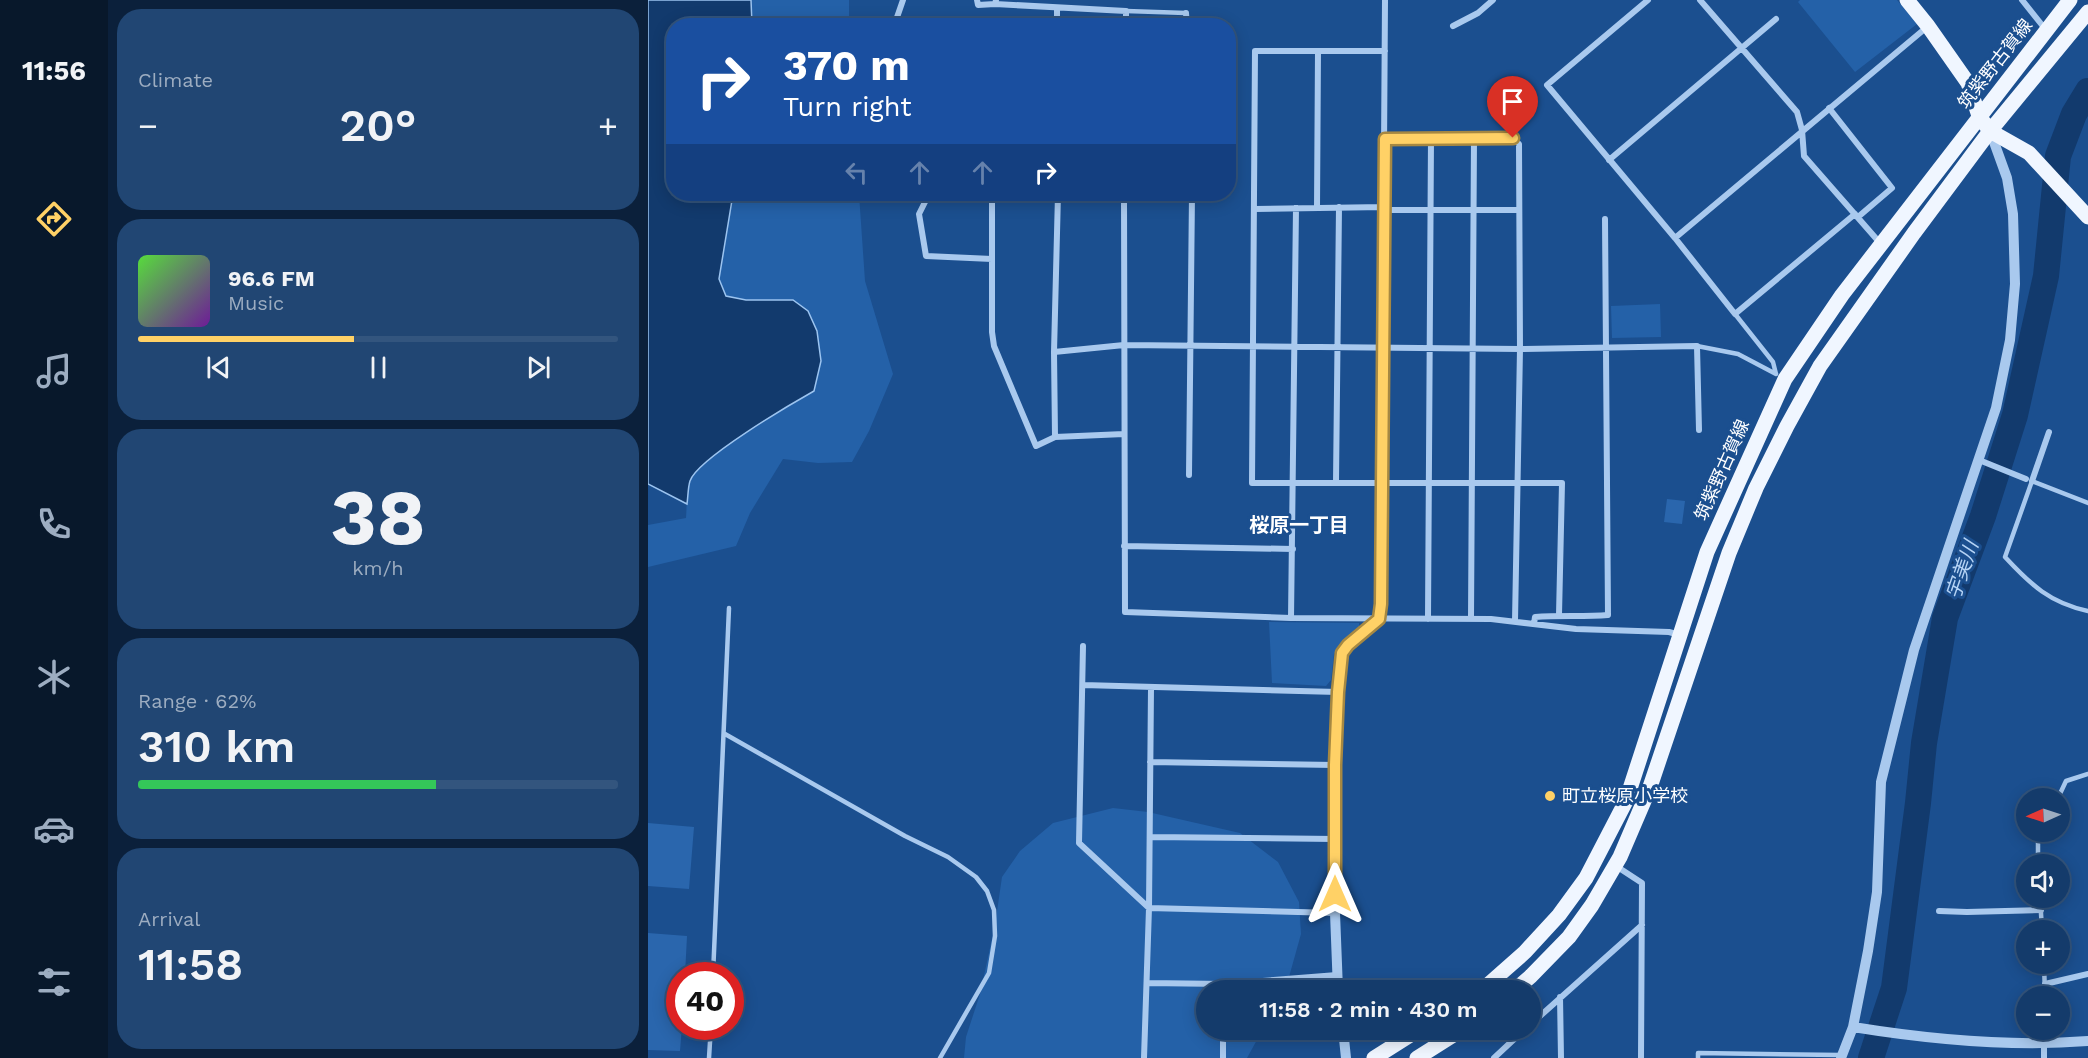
<!DOCTYPE html>
<html lang="en">
<head>
<meta charset="utf-8">
<style>
  :root { --surface:#143b6b; --page:#214673; --text:#f1f3f6; --muted:#9dadc1; --line:#33557e; --accent:#ffd166 }
  body { margin:0; font-family:"Work Sans","Noto Sans JP",sans-serif; background:var(--page); color:var(--text); height:100vh; display:flex; flex-direction:column; font-size:22px; white-space:nowrap }
  * { box-sizing:border-box; margin:0 }
  p { font-size:20px; color:var(--muted) }
  .icon { flex:none; width:33px; height:33px; fill:none; stroke:currentColor; stroke-width:2; stroke-linecap:round; stroke-linejoin:round }
  .map { position:relative; flex:1; overflow:hidden }
  .sheet { display:flex; flex-direction:column; gap:9px; padding:9px; background:#0b203b; width:540px }
  .sheet>* { flex:none }
  .hud { position:absolute; left:18px; top:18px; width:570px; height:183px; border-radius:24px; box-shadow:0 3px 15px #0003,0 0 0 2px var(--line); background:#1a4fa0; color:#fff; overflow:hidden }
  .needle { width:39px; rotate:267deg }
  .tools { position:absolute; left:1368px; top:788px; display:grid; gap:12px }
  .tools a { display:grid; place-items:center; width:54px; height:54px; border-radius:50%; background:var(--surface); box-shadow:0 3px 15px #0003,0 0 0 2px var(--line); font-size:30px }
  .speed { position:absolute; left:18px; top:962px; display:flex; gap:12px; font-size:30px; font-weight:700; text-align:center }
  .speed>* { display:grid; place-content:center; width:78px; height:78px; border-radius:50%; background:var(--surface); box-shadow:0 3px 15px #0003,0 0 0 2px var(--line); line-height:1 }
  .speed .limit { border:9px solid #d22; background:#fff; color:#111 }
  .pin { position:absolute; display:grid; place-items:center; width:51px; height:51px; color:#fff; margin:-62px -26px; border-radius:50% 50% 50% 0; rotate:-45deg; box-shadow:0 0 6px #0007 }
  .pin .icon { rotate:45deg }
  .me { position:absolute; width:66px; margin:-33px; rotate:0deg; stroke-linejoin:round; filter:drop-shadow(0 0 4px #0008) }
  .turn { display:flex; align-items:center; gap:21px; height:126px; padding:0 18px; font-size:27px }
  .turn .icon { width:78px; height:78px; stroke-width:2.5 }
  .turn b { display:block; font-size:42px; line-height:51px }
  .lanes { display:flex; align-items:center; height:57px; padding:0 18px; background:#0003; justify-content:center; gap:30px; direction:ltr }
  .lanes .off { opacity:.35 }
  .big { font-size:45px; font-weight:600; line-height:1.1 }
  .sheet .card { flex:1; display:flex; flex-direction:column; justify-content:center; gap:9px; min-width:0; padding:0 21px; border-radius:24px; background:var(--page) }
  .sheet .dial { align-items:center; gap:0 }
  .dial b { font-size:78px; line-height:1 }
  .song { display:flex; align-items:center; gap:18px }
  .cover { width:72px; height:72px; border-radius:9px; background:linear-gradient(135deg,hsl(110 70% 55%),hsl(280 70% 35%)) }
  .played { height:6px; border-radius:3px; background:linear-gradient(90deg,var(--accent) 45%,var(--line) 45%) }
  .keys { display:flex; justify-content:space-around; direction:ltr }
  .heat { display:flex; justify-content:space-between; align-items:center; font-size:33px; direction:ltr }
  .charge { height:9px; border-radius:4px; background:linear-gradient(90deg,#34c759 62%,var(--line) 0) }
  .trip { position:absolute; left:548px; top:980px; width:345px; height:60px; border-radius:30px; background:var(--surface); box-shadow:0 3px 15px #0003,0 0 0 2px var(--line); font-weight:600; line-height:60px; text-align:center }
  main { display:flex; flex:1; min-height:0 }
  .dock { display:flex; flex-direction:column; width:108px; justify-content:space-around; align-items:center; background:#08182b; color:var(--muted) }
  .dock .icon { width:42px; height:42px }
  .dock .selected { color:var(--accent) }
  .dock b { font-size:27px; color:var(--text) }
  .map>svg:first-child { display:block }
  .green { fill:#2461a8 }
  .water { fill:#123a6d; stroke:#9cc4f0; stroke-width:1.5 }
  .lines { fill:none; stroke-linecap:round; stroke-linejoin:round }
  .river { stroke:#123a6d; stroke-width:26 }
  .building { fill:#2a66ad }
  .service { stroke:#a9c9ee; stroke-width:4.5 }
  .minor { stroke:#a9c9ee; stroke-width:6 }
  .tertiary { stroke:#a9c9ee; stroke-width:10 }
  .primary { stroke:#f0f6ff; stroke-width:15 }
  .route-casing { stroke:#a68842; stroke-width:15 }
  .route { stroke:#ffd166; stroke-width:10 }
  .poi-dot { fill:#ffd166; stroke:#1b4f8f; stroke-width:2 }
  .labels { text-anchor:middle; stroke-width:6; stroke-linejoin:round; paint-order:stroke }
  .street-label { font-size:18px; fill:#fff; stroke:#1b4f8f }
  .poi-label { font-size:18px; fill:#fff; stroke:#1b4f8f; text-anchor:start }
  .neighbourhood-label { font-size:20px; font-weight:bold; fill:#fff; stroke:#1b4f8f }
  .water-label { font-size:20px; font-style:italic; fill:#b5d3f5; stroke:#1b4f8f }
</style>
</head>
<body>
<main>
<nav class="dock">
<b>11:56</b>
<svg class="icon selected" aria-label="directions" viewBox="0 0 24 24"><path d="M12 3l9 9-9 9-9-9zM9 14v-3h6M13 9l2 2-2 2"/></svg>
<svg class="icon" aria-label="music" viewBox="0 0 24 24"><path d="M9 18V5l10-2v13"/><circle cx="6" cy="18" r="3"/><circle cx="16" cy="16" r="3"/></svg>
<svg class="icon" aria-label="phone" viewBox="0 0 24 24"><path d="M5 4h4l2 5-3 2q2 4 5 5l2-3 5 2v4C11 20 4 13 5 4z"/></svg>
<svg class="icon" aria-label="climate" viewBox="0 0 24 24"><path d="M12 3v18M4 7l16 10M4 17L20 7"/></svg>
<svg class="icon" aria-label="car" viewBox="0 0 24 24"><path d="M5 17H2v-5l4-1 3-4h7l3 4 3 1v5h-3M9 17h6M6 11h13"/><circle cx="7" cy="17" r="2"/><circle cx="17" cy="17" r="2"/></svg>
<svg class="icon" aria-label="filters" viewBox="0 0 24 24"><path d="M4 7h16M4 17h16"/><circle cx="9" cy="7" r="2"/><circle cx="15" cy="17" r="2"/></svg>
</nav>
<section class="sheet">
<div class="card"><p>Climate</p>
<div class="heat"><a>−</a><b class="big">20°</b><a>+</a></div>
</div>
<div class="card">
<div class="song"><i class="cover"></i><div><b>96.6 FM</b><p>Music</p></div></div>
<div class="played"></div>
<div class="keys"><svg class="icon" aria-label="previous" viewBox="0 0 24 24"><path d="M18 5L8 12l10 7zM5 5v14"/></svg><svg class="icon" aria-label="pause" viewBox="0 0 24 24"><path d="M8 5v14M16 5v14"/></svg><svg class="icon" aria-label="next" viewBox="0 0 24 24"><path d="M6 5l10 7-10 7zM19 5v14"/></svg></div>
</div>
<div class="card dial"><b>38</b><p>km/h</p></div>
<div class="card"><p>Range · 62%</p><b class="big">310 km</b><div class="charge"></div></div>
<div class="card"><p>Arrival</p><b class="big">11:58</b></div>
</section>
<div class="map">
<svg width="1440" height="1058" viewBox="0 0 1440 1058">
  <rect width="100%" height="100%" fill="#1b4f8f"/>
  <path class="green" d="M103,0h98v25h-97z
    M1152,0h97l20,24 -62,48 -57,-70z
    M85,194h126l6,87 28,93 -24,57 -17,31 -34,1 -35,-4 -33,54 -14,33 -88,21v-42l38,-7c1,-12 0,-27 4,-38 8,-21 101,-76 124,-89l-21,-91h-47l-20,-4 -7,-17z
    M1012,304l1,33 -49,1 -1,-32z
    M621,622l90,1v6l-25,25 -3,26 -5,6 -54,-3z
    M465,808l35,4 92,21 38,29 21,40 2,32 -12,43 -7,13h-76v39h57l-16,29h-283l2,-21 14,-43 15,-69 7,-48 18,-26 33,-28z"/>
  <path class="water" d="M0,0h103l1,25 -78,1v168h59l-14,85 7,17 20,4h47l15,11 9,20 4,30 -7,30c-23,13 -117,68 -124,90 -2,6 -2,16 -3,23l-39,-20z"/>
  <g class="lines">
    <path class="river" d="M1223,1058l23,-70 24,-185 6,-60 21,-125 38,-102 32,-101 31,-139 12,-120 16,-42 14,-23"/>
  </g>
  <path class="building" d="M1019,499l18,2 -3,23 -18,-2z
    M0,823l46,4 -5,62 -41,-3z
    M0,933l39,3 -2,39h-5v51h2l-2,25 -32,-1z"/>
  <g class="lines">
    <path class="service" d="M478,11l60,2
      M1087,314l38,48 3,12
      M1049,346l41,8 38,20
      M1384,481l-27,76c26,28 45,46 83,54
      M1384,481l56,22
      M77,734l180,102 43,21 28,20 11,14 7,19 1,26 -6,37 -49,85
      M1410,798l8,-17 22,-7
      M1390,864v-22l5,-11
      M1392,897l2,33
      M1396,963l1,33
      M65,975l16,-367
      M1396,1042l1,-13
      M61,1058l2,-32
      M1050,1058v-5l142,2"/>
    <path class="minor" d="M329,0l1,5 17,-1
      M348,0l-1,4 131,7v15
      M1000,0l-101,85 128,153 60,76 120,-100
      M1052,0l97,112 5,18 2,26 76,87
      M1374,0l24,30
      M409,8v18
      M538,13l1,13
      M246,26l9,-26
      M805,26l25,-13 15,-13
      M737,51h-130l-3,432h310l-3,132
      M1181,108l63,80 -34,29
      M737,139l128,-1 6,6 1,205 -5,272
      M961,160l167,-141
      M281,194l-10,20 7,42 66,3
      M344,194v138l2,14 42,100 19,-9 69,-3
      M476,194l1,418 166,6 200,1 85,10 93,3 11,3
      M669,208l1,-157
      M607,209l129,-2
      M736,210h135
      M1027,238l252,-211
      M406,352l70,-7 396,4 177,-3 2,84
      M407,437l-1,-85 4,-158
      M1331,460l47,19
      M541,475l3,-281
      M1384,481l17,-49
      M688,482l3,-275
      M476,546l169,3
      M643,618l5,-410
      M731,619l2,-15 4,-604
      M780,619l3,-481
      M823,619l3,-480
      M886,624l1,-7c25,-2 49,0 73,-2l-3,-396
      M435,646l-4,197 70,65 186,5
      M435,685l255,7
      M502,762l185,3
      M502,837l185,2
      M968,866l26,17 -1,175
      M1291,911l28,1 74,-2
      M499,983l78,1 112,-9
      M1397,984l43,-10
      M912,997l1,61
      M882,1025l112,-100
      M496,1058l5,-150 2,-220
      M575,1058v-29
      M846,1058l31,-29
      M1396,1058v-14"/>
    <path class="tertiary" d="M690,990l-3,-77v-148l3,-73 4,-39 6,-8 31,-26
      M1205,1027c74,12 161,20 235,14
      M695,1029l3,29
      M1193,1058l12,-31 15,-76 9,-59 4,-110 33,-132 82,-242 14,-68 5,-56 -2,-70 -6,-36 -17,-47"/>
    <path class="primary" d="M1259,0l21,26 40,57 11,33 11,15 39,22 59,64
      M834,990l43,-38 34,-37 27,-37 40,-77 81,-249 78,-173 57,-84 228,-295
      M867,990l16,-14 38,-39 23,-32 28,-48 30,-70 79,-234 27,-65 31,-62 33,-60 94,-133 76,-102 98,-119
      M726,1058l46,-29
      M769,1058l46,-29"/>
  </g>
  <g class="lines">
    <defs>
      <path id="route" d="M687,894v-129l3,-73 4,-39 6,-8 31,-26 2,-15 4,-465 128,-1"/>
    </defs>
    <use href="#route" class="route-casing"/>
    <use href="#route" class="route"/>
  </g>
  <circle class="poi-dot" cx="902" cy="796" r="6"/>
  <g class="labels">
    <g class="street-label">
      <text transform="translate(1347 64) rotate(-52)" y="6">筑紫野古賀線</text>
      <text transform="translate(1074 470) rotate(-66)" y="6">筑紫野古賀線</text>
    </g>
    <g class="poi-label">
      <text x="914" y="802">町立桜原小学校</text>
    </g>
    <g class="neighbourhood-label">
      <text x="651" y="532">桜原一丁目</text>
    </g>
    <g class="water-label">
      <text transform="translate(1314 570) rotate(-71)" y="7">宇美川</text>
    </g>
  </g>
</svg>
<div class="tools">
<a><svg class="needle" viewBox="-14 -14 28 28"><path d="M0-13l5 13h-10z" fill="#e53935"/><path d="M0 13l5-13h-10z" fill="#9dadc1"/></svg></a>
<a><svg class="icon" aria-label="sound" viewBox="0 0 24 24"><path d="M4 9h4l5-4v14l-5-4H4zM17 9q2 3 0 6"/></svg></a>
<a>+</a>
<a>−</a>
</div>
<div class="speed"><div class="limit">40</div></div>
<div class="pin" style="left:865px;top:138px;background:#d93025"><svg class="icon" aria-label="arrive" viewBox="0 0 24 24"><path d="M6 21V4h12l-3 4 3 4H6"/></svg></div>
<svg class="me" style="left:687px;top:894px" viewBox="-20 -20 40 40"><path d="M0-17L14 15 0 8-14 15z" fill="#ffd166" stroke="#fff" stroke-width="4"/></svg>
<div class="trip">11:58 · 2 min · 430 m</div>
<div class="hud">
<div class="turn"><svg class="icon" aria-label="right" viewBox="0 0 24 24"><path d="M7 20v-9h11M14 6l5 5-5 5"/></svg><div><b>370 m</b>Turn right</div></div>
<div class="lanes"><svg class="icon off" aria-label="left" viewBox="0 0 24 24"><path d="M17 20v-9H6M10 6l-5 5 5 5"/></svg><svg class="icon off" aria-label="ahead" viewBox="0 0 24 24"><path d="M12 20V5M6 11l6-6 6 6"/></svg><svg class="icon off" aria-label="ahead" viewBox="0 0 24 24"><path d="M12 20V5M6 11l6-6 6 6"/></svg><svg class="icon" aria-label="right" viewBox="0 0 24 24"><path d="M7 20v-9h11M14 6l5 5-5 5"/></svg></div>
</div>
</div>
</main>
</body>
</html>
